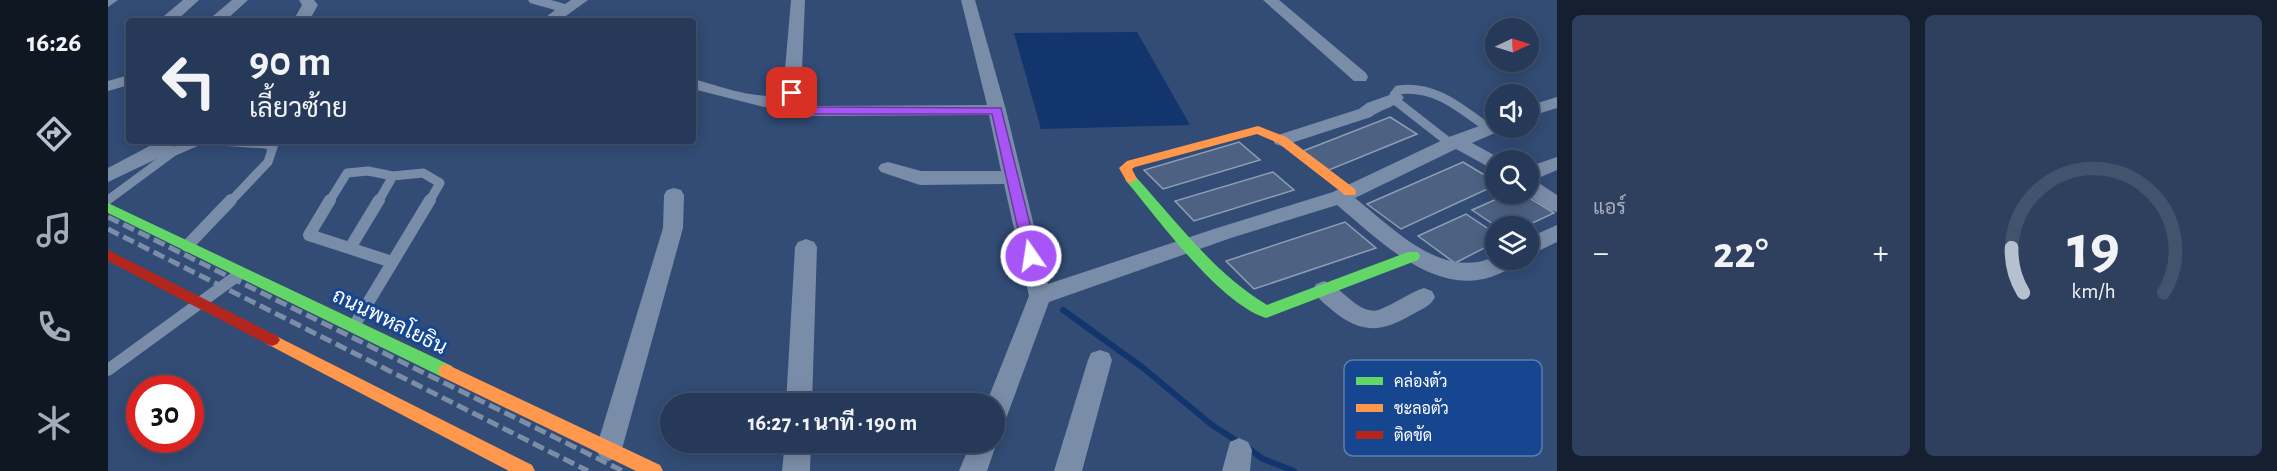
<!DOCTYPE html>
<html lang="th">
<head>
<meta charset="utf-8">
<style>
  :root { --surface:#263958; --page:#2e405e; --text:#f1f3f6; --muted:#a4acba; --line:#42536e; --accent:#b7c0cf }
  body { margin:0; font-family:"Alegreya Sans",Sarabun,sans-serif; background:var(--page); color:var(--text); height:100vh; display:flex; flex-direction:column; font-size:22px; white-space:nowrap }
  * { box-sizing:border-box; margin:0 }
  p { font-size:20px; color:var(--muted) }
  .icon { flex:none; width:33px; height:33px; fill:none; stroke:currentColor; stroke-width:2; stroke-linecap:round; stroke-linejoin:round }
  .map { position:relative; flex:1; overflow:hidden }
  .side { display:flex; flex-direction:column; gap:15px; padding:15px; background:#151f30; width:720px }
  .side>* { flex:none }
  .top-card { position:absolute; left:18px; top:18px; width:570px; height:126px; border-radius:6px; box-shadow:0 3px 15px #0003,0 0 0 2px var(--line); background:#263958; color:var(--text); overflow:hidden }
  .needle { width:39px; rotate:86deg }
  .buttons { position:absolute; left:1377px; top:18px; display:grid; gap:12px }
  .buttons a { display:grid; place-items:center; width:54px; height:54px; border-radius:50%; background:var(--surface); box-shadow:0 3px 15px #0003,0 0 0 2px var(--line); font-size:30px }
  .speed { position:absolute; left:18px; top:375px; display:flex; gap:12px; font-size:30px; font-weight:700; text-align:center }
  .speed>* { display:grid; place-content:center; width:78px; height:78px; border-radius:50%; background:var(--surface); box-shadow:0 3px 15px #0003,0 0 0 2px var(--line); line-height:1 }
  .speed .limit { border:9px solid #d22; background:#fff; color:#111 }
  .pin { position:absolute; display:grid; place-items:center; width:51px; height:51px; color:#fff; margin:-26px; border-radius:12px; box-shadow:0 3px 9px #0006 }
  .me { position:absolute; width:66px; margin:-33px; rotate:347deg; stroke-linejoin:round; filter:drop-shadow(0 0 4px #0008) }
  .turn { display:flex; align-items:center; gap:21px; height:126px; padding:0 24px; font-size:27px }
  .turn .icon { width:78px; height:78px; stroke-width:2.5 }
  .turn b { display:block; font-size:42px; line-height:51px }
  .big { font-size:45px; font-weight:700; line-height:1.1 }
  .side .tile { flex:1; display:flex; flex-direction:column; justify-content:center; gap:9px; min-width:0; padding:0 21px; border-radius:9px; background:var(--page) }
  .side .dial { align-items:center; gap:0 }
  .dial svg { height:156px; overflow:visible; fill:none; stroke:var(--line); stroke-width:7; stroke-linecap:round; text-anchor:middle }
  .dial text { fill:var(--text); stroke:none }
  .heat { display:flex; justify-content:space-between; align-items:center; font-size:33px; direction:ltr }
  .side .tiles { flex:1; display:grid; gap:15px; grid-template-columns:repeat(2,1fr) }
  .trip { position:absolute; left:552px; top:393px; width:345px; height:60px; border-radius:30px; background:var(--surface); box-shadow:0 3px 15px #0003,0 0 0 2px var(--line); font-weight:700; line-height:60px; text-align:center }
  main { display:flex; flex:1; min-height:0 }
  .dock { display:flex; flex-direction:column; width:108px; justify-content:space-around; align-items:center; background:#0f1723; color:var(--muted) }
  .dock .icon { width:42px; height:42px }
  .dock .on { color:var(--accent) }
  .dock b { font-size:27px; color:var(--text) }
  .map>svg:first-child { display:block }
  .water { fill:#12356e }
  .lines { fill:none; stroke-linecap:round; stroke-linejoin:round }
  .stream { stroke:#12356e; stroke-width:6 }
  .building { fill:#4d6283; stroke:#8f9eb6; stroke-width:1.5 }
  .lane-far1 { stroke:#7a8da8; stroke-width:9 }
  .lane { stroke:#7a8da8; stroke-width:12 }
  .street { fill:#7a8da8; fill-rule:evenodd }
  .fast { fill:#63d668; fill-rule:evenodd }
  .slow { fill:#ff974d; fill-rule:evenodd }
  .jam { fill:#b3261e; fill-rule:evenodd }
  .rail { stroke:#7b8da7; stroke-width:5; stroke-dasharray:12 5; stroke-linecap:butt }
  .route { fill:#a855f7; stroke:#6d37a1; stroke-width:1.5 }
  .labels { text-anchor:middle; stroke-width:6; stroke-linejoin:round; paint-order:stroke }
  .street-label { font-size:21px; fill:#fff; stroke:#174690 }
  .key { fill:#174690; stroke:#5d7eb1; stroke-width:1.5 }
  .key-label { font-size:16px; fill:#fff }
</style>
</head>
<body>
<main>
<nav class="dock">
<b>16:26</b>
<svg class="icon on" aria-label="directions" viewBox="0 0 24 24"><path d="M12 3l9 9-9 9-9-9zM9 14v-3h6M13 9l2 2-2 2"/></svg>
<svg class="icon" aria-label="music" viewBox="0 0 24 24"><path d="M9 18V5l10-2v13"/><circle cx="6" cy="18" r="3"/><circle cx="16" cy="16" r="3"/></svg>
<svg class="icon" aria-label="phone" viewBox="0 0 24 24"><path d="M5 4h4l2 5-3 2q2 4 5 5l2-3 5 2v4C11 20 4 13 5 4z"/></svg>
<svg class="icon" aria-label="climate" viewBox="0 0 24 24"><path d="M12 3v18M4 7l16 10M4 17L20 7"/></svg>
</nav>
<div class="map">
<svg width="1449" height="471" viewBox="0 0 1449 471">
  <rect width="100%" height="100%" fill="#324c75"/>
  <path class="water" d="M1029,32l53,93 -149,4 -27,-96z"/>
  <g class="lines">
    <path class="stream" d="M955,310l79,57 70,58 28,18
      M1140,448l15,11 31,12"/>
  </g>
  <path class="building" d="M1282,117l27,17 -88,36 -26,-19z
    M1131,142l21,18 -97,29 -19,-19z
    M1355,162l33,20v3l-95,44 -34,-25z
    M1165,172l21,18 -100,31 -19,-20z
    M1400,194h15l31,19 -28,13h-30l-24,-16z
    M1358,214l30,20v8l-41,21 -37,-27z
    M1237,222l31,26 -122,41 -28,-28z"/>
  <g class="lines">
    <path class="lane-far1" d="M110,141l48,3 7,3 -5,15 -38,40
      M1343,144l-55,-43 -2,-6 4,-5c37,-5 62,18 90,38
      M0,200l65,-48 25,-11
      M221,202l18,-29 21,-2 25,5 30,-3 17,10 -11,19
      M270,202l15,-26"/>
    <path class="lane" d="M222,200l-21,35 83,27
      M79,246l44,-46
      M242,248l29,-48
      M246,326l76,-126
      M0,370l133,-97"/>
    <path class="street" d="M0,0h10l-10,7z
      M75,0h16l-23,21h-18z
      M124,0h16l-23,21h-18z
      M191,0h15l4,5 -9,16h-16l9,-16z
      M420,0h23l14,4 6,-4h17l-29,21h-18l14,-11 -25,-7z
      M683,0h14l-4,93 4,9 8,4 174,-1 -26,-105h14l31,110 42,174 169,-56 116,-36 116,-55 47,-17v8h8l-2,2 -30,13 31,17h-7v11l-40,-22 -101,49c38,30 88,84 141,58v4h22c-5,9 -17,13 -27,17 -58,19 -113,-38 -154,-72l-106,33 -182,64 -42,114 -4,8 -9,3v-23h-8l43,-108 -25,-112 -84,1 -39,-13 -3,-4 3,-4 7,-2 33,9h80l-12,-56 -176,1 -18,-5 -7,-7 -24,3 -71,-18v-10c20,5 74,25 90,13z
      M1155,0h16l87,73 2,4 -2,4h-12z
      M21,75v10l-21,6v-10z
      M1287,93l6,1 3,4c-8,9 -23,11 -33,19l-89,29 -7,-2 -2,-4 2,-4 84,-27 8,-6z
      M1449,97v11l-29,9v-11z
      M51,141h20l-12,13 -59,28v-14z
      M1449,157v13l-23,10 23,15v17l-7,-2 -24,-16h2v-27z
      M566,188l7,2 3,5 -1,33 -61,221 -4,8 -9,4 -9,-4 -4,-8 67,-221 1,-33 3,-5z
      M1449,225v17l-29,14v-18z
      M698,239l8,3 3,5 -5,157h-26l9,-157 3,-5z
      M1216,281c19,6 36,37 57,28 15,-6 28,-16 43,-21l8,3 3,6c-4,9 -13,12 -22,17 -31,18 -51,21 -81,-4 -7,-6 -15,-12 -19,-20l3,-6z
      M992,350l9,3 3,7 -30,111h-28l34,-111 3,-7z
      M886,436l3,6 -10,29h-28l12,-29h23z
      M1131,438l9,4 4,8 -2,21h-28l8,-29z
      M677,442h26l-1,29h-28z"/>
    <path class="fast" d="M1023,175l4,1c42,46 79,97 132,129l141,-53h10l2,4 -2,4 -152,58c-47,-15 -107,-98 -139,-136l-2,-3 2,-3z
      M0,203l344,163 2,5 -2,5 -6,2 -6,-2 -332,-163z"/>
    <path class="slow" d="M1150,126l28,11 69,52 1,3 -1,3h-10l-67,-52 -21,-9 -122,33 -3,2 5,10 -6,4 -4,-1 -8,-14 8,-7z
      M164,334l260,131 3,6h-26l-242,-127 -3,-4 3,-4z
      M338,364l214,101 3,6h-27l-196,-95 -2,-5 2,-5z"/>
    <path class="jam" d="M0,250l169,86 3,4 -3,4 -5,2 -5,-2 -159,-83z"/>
    <path class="rail" d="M0,217l515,254
      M0,229l480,242"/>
  </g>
  <path class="route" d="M684,89l4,1 8,16 9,1 188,1 37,148 -2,4h-10l-2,-4 -32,-142h-179c-16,-2 -23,-5 -27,-21z"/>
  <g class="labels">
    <g class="street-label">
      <text transform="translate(282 321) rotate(26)" y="7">ถนนพหลโยธิน</text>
    </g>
  </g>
  <rect x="1236" y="360" width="198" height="96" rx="9" class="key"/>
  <rect x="1248" y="377" width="27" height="8" fill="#63d668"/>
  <rect x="1248" y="404" width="27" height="8" fill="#ff974d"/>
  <rect x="1248" y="431" width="27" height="8" fill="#b3261e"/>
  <g class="key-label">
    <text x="1286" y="387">คล่องตัว</text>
    <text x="1286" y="414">ชะลอตัว</text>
    <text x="1286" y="441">ติดขัด</text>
  </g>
</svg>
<div class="buttons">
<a><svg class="needle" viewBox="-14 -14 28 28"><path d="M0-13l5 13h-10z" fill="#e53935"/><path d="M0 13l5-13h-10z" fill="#a4acba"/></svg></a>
<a><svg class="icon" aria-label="sound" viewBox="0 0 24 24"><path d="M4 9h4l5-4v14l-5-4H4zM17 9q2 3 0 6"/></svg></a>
<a><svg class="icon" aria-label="search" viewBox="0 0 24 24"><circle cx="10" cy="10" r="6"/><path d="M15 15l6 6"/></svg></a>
<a><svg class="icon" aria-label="layers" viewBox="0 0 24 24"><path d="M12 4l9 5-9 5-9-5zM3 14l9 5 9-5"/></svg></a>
</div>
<div class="speed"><div class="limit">30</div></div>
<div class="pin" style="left:684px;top:93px;background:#d93025"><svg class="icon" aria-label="arrive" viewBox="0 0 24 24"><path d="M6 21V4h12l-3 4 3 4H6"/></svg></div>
<svg class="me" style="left:923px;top:256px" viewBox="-20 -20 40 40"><circle r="17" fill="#a855f7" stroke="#fff" stroke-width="3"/><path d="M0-11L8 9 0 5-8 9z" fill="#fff"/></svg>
<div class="trip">16:27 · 1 นาที · 190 m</div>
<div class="top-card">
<div class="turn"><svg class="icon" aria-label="left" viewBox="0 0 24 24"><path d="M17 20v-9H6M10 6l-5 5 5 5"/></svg><div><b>90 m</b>เลี้ยวซ้าย</div></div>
</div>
</div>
<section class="side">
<div class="tiles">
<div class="tile"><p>แอร์</p>
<div class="heat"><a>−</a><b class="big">22°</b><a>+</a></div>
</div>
<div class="tile dial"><svg viewBox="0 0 100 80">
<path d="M14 69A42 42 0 1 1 86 69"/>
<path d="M14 69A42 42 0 0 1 8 46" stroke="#b7c0cf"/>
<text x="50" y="56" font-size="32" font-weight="700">19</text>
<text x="50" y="72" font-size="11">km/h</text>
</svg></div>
</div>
</section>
</main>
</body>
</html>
